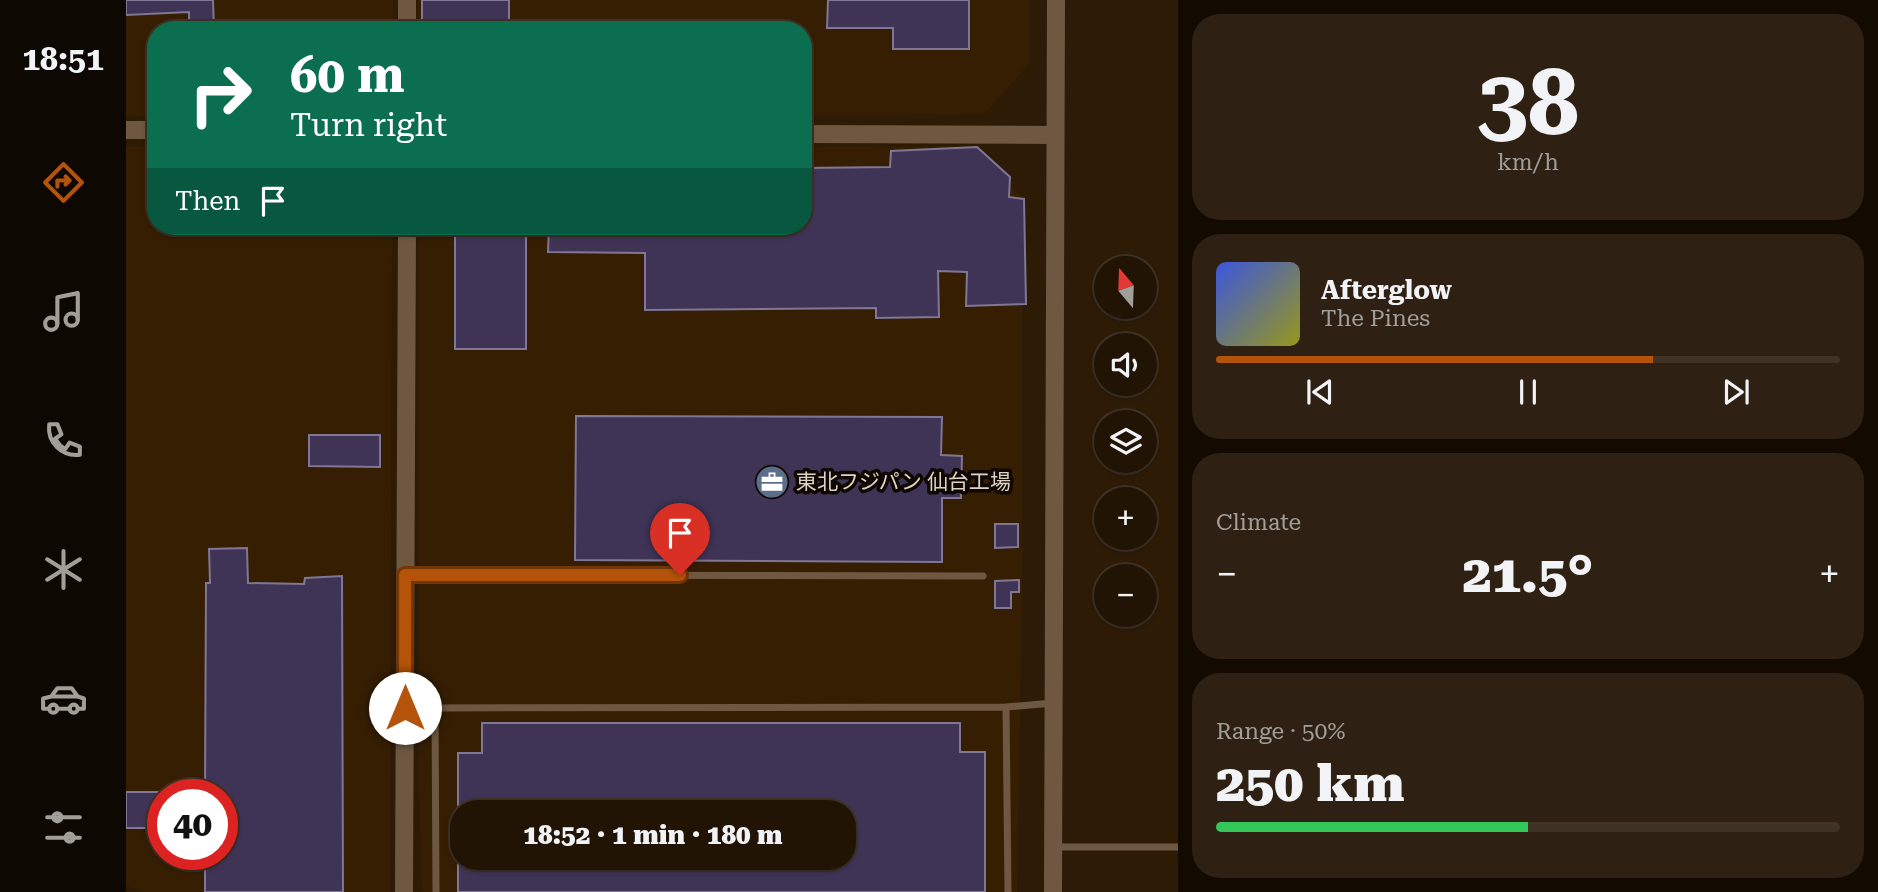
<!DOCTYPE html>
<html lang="en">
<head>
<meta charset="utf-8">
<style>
  :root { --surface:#221404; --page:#2e2113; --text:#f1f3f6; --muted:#a29e9a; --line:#3f3326; --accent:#b45309 }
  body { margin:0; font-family:"Roboto Serif","Noto Sans JP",serif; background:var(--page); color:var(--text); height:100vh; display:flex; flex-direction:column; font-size:26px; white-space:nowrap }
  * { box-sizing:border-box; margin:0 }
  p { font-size:23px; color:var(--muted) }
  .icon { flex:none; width:38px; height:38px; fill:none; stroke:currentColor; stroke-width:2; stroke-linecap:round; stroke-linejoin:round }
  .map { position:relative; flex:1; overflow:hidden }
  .details { display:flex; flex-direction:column; gap:14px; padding:14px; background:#130b02; width:700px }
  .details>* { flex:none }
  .top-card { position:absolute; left:21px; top:21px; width:665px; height:214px; border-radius:28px; box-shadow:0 2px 5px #0004,0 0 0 2px var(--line); background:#0b6e4f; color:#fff; overflow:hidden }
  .needle { width:46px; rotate:341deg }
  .controls { position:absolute; left:968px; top:256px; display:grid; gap:14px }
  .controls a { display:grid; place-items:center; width:63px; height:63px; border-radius:50%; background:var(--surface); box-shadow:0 2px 5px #0004,0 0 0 2px var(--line); font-size:35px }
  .speed { position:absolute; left:21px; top:779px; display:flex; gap:14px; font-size:35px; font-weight:700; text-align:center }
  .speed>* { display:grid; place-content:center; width:91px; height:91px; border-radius:50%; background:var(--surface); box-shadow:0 2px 5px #0004,0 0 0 2px var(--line); line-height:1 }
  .speed .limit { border:10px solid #d22; background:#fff; color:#111 }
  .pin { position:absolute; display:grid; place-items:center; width:60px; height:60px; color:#fff; margin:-72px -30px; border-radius:50% 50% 50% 0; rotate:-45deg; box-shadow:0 0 7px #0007 }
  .pin .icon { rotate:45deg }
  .me { position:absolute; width:77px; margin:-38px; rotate:0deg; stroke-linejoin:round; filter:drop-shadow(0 0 5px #0008) }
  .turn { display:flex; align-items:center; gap:24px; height:147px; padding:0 28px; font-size:32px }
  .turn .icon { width:91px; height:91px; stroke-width:2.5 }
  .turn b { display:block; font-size:49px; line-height:60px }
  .then { display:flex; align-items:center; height:66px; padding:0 28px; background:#0003; gap:14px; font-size:26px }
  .big { font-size:52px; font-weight:800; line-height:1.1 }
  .details .widget { flex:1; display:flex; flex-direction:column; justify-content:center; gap:10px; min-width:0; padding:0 24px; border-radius:28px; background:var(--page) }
  .details .dial { align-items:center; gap:0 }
  .dial b { font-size:91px; line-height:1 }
  .song { display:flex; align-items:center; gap:21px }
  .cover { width:84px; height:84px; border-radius:10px; background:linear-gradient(135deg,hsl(230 70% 55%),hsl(60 70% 35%)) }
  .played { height:7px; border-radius:4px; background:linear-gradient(90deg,var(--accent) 70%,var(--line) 70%) }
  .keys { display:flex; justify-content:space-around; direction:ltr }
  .heat { display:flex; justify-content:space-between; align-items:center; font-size:38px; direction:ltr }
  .charge { height:10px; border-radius:5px; background:linear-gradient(90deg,#34c759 50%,var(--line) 0) }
  .trip { position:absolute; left:324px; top:800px; width:406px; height:70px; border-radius:28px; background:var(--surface); box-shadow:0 2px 5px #0004,0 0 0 2px var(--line); font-weight:800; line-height:70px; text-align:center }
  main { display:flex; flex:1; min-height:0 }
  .tab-bar { display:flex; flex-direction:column; width:126px; justify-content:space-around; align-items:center; background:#0e0802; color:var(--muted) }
  .tab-bar .icon { width:49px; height:49px }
  .tab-bar .active { color:var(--accent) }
  .tab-bar b { font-size:32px; color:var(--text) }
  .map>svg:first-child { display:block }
  .built { fill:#361e03; fill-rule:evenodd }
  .building { fill:#3f3456; stroke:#7f7793; stroke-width:2 }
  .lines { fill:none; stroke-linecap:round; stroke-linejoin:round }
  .service { stroke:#6e5842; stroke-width:7 }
  .tertiary { stroke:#6e5842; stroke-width:18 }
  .route-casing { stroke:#753606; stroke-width:18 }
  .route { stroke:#b45309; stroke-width:12 }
  .labels { text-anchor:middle; stroke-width:7; stroke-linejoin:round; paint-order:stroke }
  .poi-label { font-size:21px; fill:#ded2c5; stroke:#0f0702; text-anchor:start }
</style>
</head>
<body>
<main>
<nav class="tab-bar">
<b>18:51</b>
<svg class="icon active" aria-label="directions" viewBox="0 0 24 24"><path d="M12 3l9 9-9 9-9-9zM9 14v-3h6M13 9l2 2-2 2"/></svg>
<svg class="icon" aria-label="music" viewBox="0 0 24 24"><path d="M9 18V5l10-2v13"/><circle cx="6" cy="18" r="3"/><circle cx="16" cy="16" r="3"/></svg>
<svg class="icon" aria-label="phone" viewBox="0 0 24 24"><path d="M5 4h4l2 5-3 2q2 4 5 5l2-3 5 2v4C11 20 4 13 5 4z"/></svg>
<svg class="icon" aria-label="climate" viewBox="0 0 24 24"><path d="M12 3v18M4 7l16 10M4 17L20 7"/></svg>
<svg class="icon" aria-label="car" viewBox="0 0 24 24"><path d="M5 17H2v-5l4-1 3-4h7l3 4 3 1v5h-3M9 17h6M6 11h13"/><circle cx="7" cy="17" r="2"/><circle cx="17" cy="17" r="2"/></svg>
<svg class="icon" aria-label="filters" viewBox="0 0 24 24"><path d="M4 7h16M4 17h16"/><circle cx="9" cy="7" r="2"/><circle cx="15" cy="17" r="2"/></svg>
</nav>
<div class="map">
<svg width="1052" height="892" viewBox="0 0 1052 892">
  <rect width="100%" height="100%" fill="#2d1b06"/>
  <path class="built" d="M0,0h267l1,30h-238v86h-30z
    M292,0h611v64l-45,50 -181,1v-85h-385z
    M843,146l53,51v396l-5,299h-595l-3,-105v-561h384v-79zM336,812h382v46h-382z
    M0,147h30v79h236l-2,666h-246l-18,-6zM37,794h59v60h-59z"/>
  <path class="building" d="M0,0h87l1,29h-25v-17l-63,3z
    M296,0h87v30h-87z
    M702,0h141v49h-76v-21h-66z
    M851,147l33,30 -1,20 15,2 2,105 -60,2 1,-34 -29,-1 1,46 -63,1v-10l-231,2v-57l-97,-1 1,-26h254v-58l87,-1 1,-16z
    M329,226h71v123h-71z
    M450,416l366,1 -1,38 21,1 -1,42h-19v64l-367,-2z
    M183,435h71v32l-71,-1z
    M869,524h23v23l-23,1z
    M121,548l1,35 56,1 1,-6 37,-2 1,316h-138v-38h17v-60h-17l1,-211h4l-1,-34z
    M893,580v12h-8v16h-16v-27z
    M356,723h478v29h25v140h-527v-34h386v-46h-386v-59h24z
    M0,792h37v36h-37z"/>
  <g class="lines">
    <path class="service" d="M280,575l577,1
      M880,707l2,185
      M279,708h30
      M927,847h125
      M310,892l-1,-184 571,-1 47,-4"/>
    <path class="tertiary" d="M281,30v-30
      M0,130h30
      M677,134l252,1
      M278,892l3,-666
      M927,892l3,-892"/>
  </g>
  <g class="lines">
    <defs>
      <path id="route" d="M279,708v-133h275"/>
    </defs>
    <use href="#route" class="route-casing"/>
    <use href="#route" class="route"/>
  </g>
  <defs>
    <symbol id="office-disc" viewBox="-11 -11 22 22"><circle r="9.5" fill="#5c6f8a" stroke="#0f0702"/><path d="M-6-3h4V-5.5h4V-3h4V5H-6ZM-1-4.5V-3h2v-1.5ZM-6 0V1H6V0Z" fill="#fff"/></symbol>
  </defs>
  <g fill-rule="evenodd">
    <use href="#office-disc" x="627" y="463" width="38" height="38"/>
  </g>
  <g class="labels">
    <g class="poi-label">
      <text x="670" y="489">東北フジパン 仙台工場</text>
    </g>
  </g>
</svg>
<div class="controls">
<a><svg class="needle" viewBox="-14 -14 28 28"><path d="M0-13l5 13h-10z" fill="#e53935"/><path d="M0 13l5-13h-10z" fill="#a29e9a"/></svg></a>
<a><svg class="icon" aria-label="sound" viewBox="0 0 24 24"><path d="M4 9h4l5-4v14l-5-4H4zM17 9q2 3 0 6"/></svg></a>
<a><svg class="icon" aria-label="layers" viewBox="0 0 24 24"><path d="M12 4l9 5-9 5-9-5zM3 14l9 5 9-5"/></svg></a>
<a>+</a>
<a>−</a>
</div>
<div class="speed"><div class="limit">40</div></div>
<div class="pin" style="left:554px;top:575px;background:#d93025"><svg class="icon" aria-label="arrive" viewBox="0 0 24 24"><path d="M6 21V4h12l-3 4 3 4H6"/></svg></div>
<svg class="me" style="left:279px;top:708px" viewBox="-20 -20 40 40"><circle r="19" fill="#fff"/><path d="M0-13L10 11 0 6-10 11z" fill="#b45309"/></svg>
<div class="trip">18:52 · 1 min · 180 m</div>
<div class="top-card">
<div class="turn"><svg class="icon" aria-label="right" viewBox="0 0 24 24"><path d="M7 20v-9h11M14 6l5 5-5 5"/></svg><div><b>60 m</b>Turn right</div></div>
<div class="then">Then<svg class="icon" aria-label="arrive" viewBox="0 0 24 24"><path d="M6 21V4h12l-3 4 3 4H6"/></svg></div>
</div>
</div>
<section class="details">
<div class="widget dial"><b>38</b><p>km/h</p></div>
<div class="widget">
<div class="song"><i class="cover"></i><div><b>Afterglow</b><p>The Pines</p></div></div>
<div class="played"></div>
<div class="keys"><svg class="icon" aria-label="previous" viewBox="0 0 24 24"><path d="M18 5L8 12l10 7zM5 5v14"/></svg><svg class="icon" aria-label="pause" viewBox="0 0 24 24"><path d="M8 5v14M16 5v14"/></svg><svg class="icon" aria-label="next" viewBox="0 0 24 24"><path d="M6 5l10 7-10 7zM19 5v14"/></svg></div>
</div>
<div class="widget"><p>Climate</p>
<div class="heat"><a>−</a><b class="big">21.5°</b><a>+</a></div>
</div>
<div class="widget"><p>Range · 50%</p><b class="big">250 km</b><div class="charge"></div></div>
</section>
</main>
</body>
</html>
